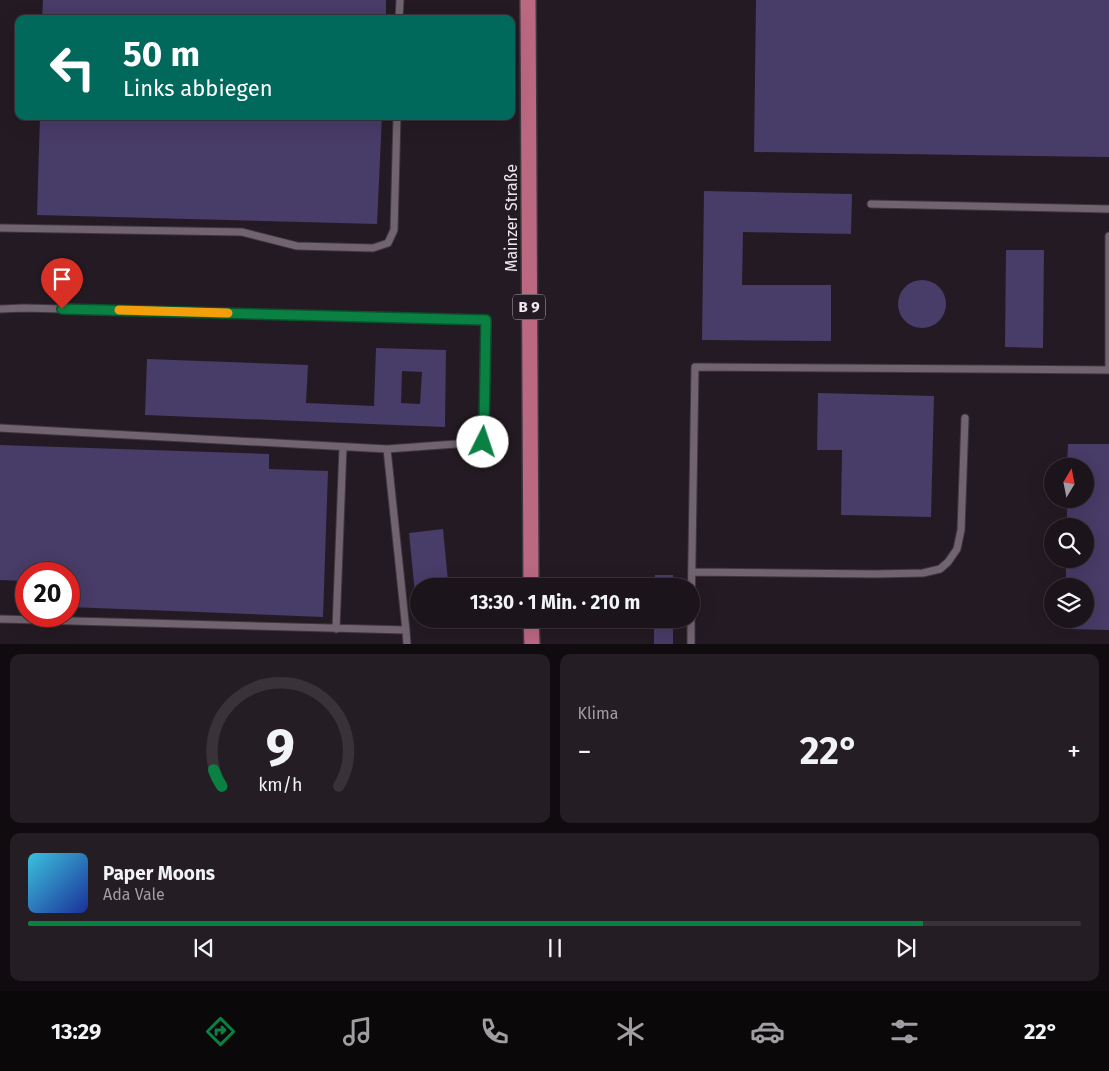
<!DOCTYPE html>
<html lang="de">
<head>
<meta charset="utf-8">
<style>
  :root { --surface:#1b141a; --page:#241d23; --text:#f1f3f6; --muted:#a09ea2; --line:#393339; --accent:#0b8043 }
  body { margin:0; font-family:"Fira Sans",sans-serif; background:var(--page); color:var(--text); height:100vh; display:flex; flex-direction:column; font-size:19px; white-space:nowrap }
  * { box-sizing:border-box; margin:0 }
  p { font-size:16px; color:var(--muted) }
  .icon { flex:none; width:28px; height:28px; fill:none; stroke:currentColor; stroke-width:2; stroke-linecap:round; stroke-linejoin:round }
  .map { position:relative; height:644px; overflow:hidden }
  .panel { display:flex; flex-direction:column; gap:10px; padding:10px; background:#0f0b0e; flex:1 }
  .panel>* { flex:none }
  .hud { position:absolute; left:15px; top:15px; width:500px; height:105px; border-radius:10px; box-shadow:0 5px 20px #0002,0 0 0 1px var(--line); background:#00695c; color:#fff; overflow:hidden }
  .needle { width:32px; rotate:10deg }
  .tools { position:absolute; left:1044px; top:458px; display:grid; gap:10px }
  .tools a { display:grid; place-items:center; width:50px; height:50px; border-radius:50%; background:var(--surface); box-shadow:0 5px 20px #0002,0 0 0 1px var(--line); font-size:25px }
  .speed { position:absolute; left:15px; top:562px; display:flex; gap:10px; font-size:25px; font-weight:700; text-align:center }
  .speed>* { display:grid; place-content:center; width:65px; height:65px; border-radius:50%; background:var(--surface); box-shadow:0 5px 20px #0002,0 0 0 1px var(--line); line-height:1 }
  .speed .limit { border:8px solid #d22; background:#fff; color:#111 }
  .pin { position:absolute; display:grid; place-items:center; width:42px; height:42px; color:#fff; margin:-51px -21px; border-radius:50% 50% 50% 0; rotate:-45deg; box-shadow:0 0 5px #0007 }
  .pin .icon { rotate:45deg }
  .me { position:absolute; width:55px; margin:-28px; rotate:4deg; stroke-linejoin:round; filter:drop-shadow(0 0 4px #0008) }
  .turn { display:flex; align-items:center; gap:18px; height:105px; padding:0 25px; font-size:22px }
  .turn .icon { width:65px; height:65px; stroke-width:2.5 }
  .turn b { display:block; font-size:35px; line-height:42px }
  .big { font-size:38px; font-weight:700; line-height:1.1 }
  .panel .tile { flex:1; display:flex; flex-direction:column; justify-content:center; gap:8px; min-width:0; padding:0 18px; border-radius:10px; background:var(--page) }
  .panel .dial { align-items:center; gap:0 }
  .dial svg { height:130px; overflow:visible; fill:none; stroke:var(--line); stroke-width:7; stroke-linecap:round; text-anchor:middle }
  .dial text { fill:var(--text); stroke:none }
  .song { display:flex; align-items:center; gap:15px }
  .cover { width:60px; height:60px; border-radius:8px; background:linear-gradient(135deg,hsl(190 70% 55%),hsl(230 70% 35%)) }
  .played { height:5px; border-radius:2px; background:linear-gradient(90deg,var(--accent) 85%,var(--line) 85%) }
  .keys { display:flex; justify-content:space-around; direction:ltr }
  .heat { display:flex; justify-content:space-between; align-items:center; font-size:28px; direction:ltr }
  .panel .tiles { flex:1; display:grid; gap:10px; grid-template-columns:1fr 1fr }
  .tile:last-child { grid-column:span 2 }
  .trip { position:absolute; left:410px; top:578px; width:290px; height:50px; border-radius:25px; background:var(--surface); box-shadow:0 5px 20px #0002,0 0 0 1px var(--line); font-weight:700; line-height:50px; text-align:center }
  .tabs { display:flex; height:80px; justify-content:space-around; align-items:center; background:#0b080a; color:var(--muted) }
  .tabs .icon { width:35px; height:35px }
  .tabs .current { color:var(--accent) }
  .tabs b { font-size:22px; color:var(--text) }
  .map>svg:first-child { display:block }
  .building { fill:#483c68; fill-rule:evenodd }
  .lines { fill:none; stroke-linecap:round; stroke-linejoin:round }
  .lane-casing { stroke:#3f373e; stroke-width:9 }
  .primary-casing { stroke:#3f373e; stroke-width:18 }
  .lane { stroke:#716470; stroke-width:7 }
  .primary { stroke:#bb6883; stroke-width:15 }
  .route-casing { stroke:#07532c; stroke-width:12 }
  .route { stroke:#0b8043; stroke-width:9 }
  .slow { stroke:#f59e0b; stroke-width:9 }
  .labels { text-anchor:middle; stroke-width:5; stroke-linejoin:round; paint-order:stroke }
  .shield { fill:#241a23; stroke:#b2aab1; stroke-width:1 }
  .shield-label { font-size:15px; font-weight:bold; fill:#efe8ee }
  .street-label { font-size:16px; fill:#efe8ee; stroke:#241a23 }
</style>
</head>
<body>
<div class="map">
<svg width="1109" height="644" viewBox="0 0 1109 644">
  <rect width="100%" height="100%" fill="#241a23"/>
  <path class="building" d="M43,0h343v19h-344z
    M756,0h353v157l-355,-5z
    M40,116h342l-5,108 -340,-9z
    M704,191l148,3 -1,40 -108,-2 -1,53h89v56l-129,-1z
    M1006,250h38l-1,98 -38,-1z
    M898 304a24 24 0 1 1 48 0a24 24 0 1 1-48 0Z
    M376,348l70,2 -1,77 -300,-12 2,-56 161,6 -2,38 68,3zM402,371l20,1 -2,32 -19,-1z
    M818,393l116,3 -3,121 -90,-2 1,-65h-25z
    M1068,444h41v186l-43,-1v-10h19v-33h-19v-27h19v-33h-18v-27h18v-33h-18z
    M0,445l269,9v15l59,2 -5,146 -254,-10v-33h-43v7l-26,-1z
    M443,529l5,52 -19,2v3h-10v7l-4,1 -6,-61z
    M655,575h18v11h-18z
    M654,619h19v25h-19z"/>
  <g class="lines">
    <defs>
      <path id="lane" d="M399,19l1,-19
        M871,204l238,5
        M0,228l242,4 55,14 76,2 15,-5 6,-13 3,-114
        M0,309l24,-1 462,12 -2,107 -1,15 -96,7 19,181
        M0,428l387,21
        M692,572l183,2 48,-1 17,-4 8,-7 9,-13 4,-19 4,-112
        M691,617l4,-250 414,3v-134
        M0,619l406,11 1,14
        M336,629l7,-182
        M691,644v-25"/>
      <path id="primary" d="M528,0l3,586
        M531,619l1,25"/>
    </defs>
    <use href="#lane" class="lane-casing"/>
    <use href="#primary" class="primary-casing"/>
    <use href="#lane" class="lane"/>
    <use href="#primary" class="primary"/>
  </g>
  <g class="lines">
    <defs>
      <path id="route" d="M62,309l424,11 -2,107 -1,15"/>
    </defs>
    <use href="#route" class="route-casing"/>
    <use href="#route" class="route"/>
    <path class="slow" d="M119,310l109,3"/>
  </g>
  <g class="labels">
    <rect class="shield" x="513" y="294.5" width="32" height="25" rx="4"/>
    <g class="shield-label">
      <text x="529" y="312">B 9</text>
    </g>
    <g class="street-label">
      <text transform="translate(511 218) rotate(-90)" y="6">Mainzer Straße</text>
    </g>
  </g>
</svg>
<div class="tools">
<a><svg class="needle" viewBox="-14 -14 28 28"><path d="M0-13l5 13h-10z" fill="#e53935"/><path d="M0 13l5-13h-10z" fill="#a09ea2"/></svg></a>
<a><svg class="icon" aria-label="search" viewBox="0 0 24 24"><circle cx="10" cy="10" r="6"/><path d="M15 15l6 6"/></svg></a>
<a><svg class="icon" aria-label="layers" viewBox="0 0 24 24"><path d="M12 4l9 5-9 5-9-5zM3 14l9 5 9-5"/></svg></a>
</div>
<div class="speed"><div class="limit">20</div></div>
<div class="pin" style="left:62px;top:309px;background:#d93025"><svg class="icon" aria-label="arrive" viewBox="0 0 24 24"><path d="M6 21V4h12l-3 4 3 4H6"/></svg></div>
<svg class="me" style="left:483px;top:442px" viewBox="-20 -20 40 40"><circle r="19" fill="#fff"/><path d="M0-13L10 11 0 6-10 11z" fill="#0b8043"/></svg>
<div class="trip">13:30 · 1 Min. · 210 m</div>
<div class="hud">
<div class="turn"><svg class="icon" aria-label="left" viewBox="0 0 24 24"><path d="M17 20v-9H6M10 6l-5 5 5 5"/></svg><div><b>50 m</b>Links abbiegen</div></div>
</div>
</div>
<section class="panel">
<div class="tiles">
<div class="tile dial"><svg viewBox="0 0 100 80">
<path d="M14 69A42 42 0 1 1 86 69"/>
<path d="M14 69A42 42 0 0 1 9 59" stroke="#0b8043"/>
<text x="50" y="56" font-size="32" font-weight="700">9</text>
<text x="50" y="72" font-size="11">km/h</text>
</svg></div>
<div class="tile"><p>Klima</p>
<div class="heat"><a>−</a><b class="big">22°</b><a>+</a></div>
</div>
<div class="tile">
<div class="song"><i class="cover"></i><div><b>Paper Moons</b><p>Ada Vale</p></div></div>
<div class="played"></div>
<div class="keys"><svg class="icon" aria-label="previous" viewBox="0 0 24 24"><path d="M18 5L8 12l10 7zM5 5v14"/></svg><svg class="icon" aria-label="pause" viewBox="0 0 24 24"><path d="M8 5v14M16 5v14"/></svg><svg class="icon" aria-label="next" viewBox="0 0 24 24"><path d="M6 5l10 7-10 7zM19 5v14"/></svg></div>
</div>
</div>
</section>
<nav class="tabs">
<b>13:29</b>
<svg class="icon current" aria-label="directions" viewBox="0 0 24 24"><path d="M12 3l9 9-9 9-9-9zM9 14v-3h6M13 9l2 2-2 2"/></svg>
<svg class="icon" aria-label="music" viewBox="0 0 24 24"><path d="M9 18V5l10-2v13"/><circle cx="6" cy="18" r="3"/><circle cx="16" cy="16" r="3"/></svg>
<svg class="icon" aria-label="phone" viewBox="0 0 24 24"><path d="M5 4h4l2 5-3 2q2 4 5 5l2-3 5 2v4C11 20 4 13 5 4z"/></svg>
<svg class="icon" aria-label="climate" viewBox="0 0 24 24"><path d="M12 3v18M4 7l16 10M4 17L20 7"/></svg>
<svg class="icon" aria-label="car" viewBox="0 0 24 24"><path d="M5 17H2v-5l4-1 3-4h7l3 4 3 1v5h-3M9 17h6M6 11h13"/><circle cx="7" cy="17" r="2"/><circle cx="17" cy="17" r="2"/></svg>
<svg class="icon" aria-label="filters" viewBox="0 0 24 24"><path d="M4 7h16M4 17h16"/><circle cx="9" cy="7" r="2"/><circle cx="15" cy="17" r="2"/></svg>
<b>22°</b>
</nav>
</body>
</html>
